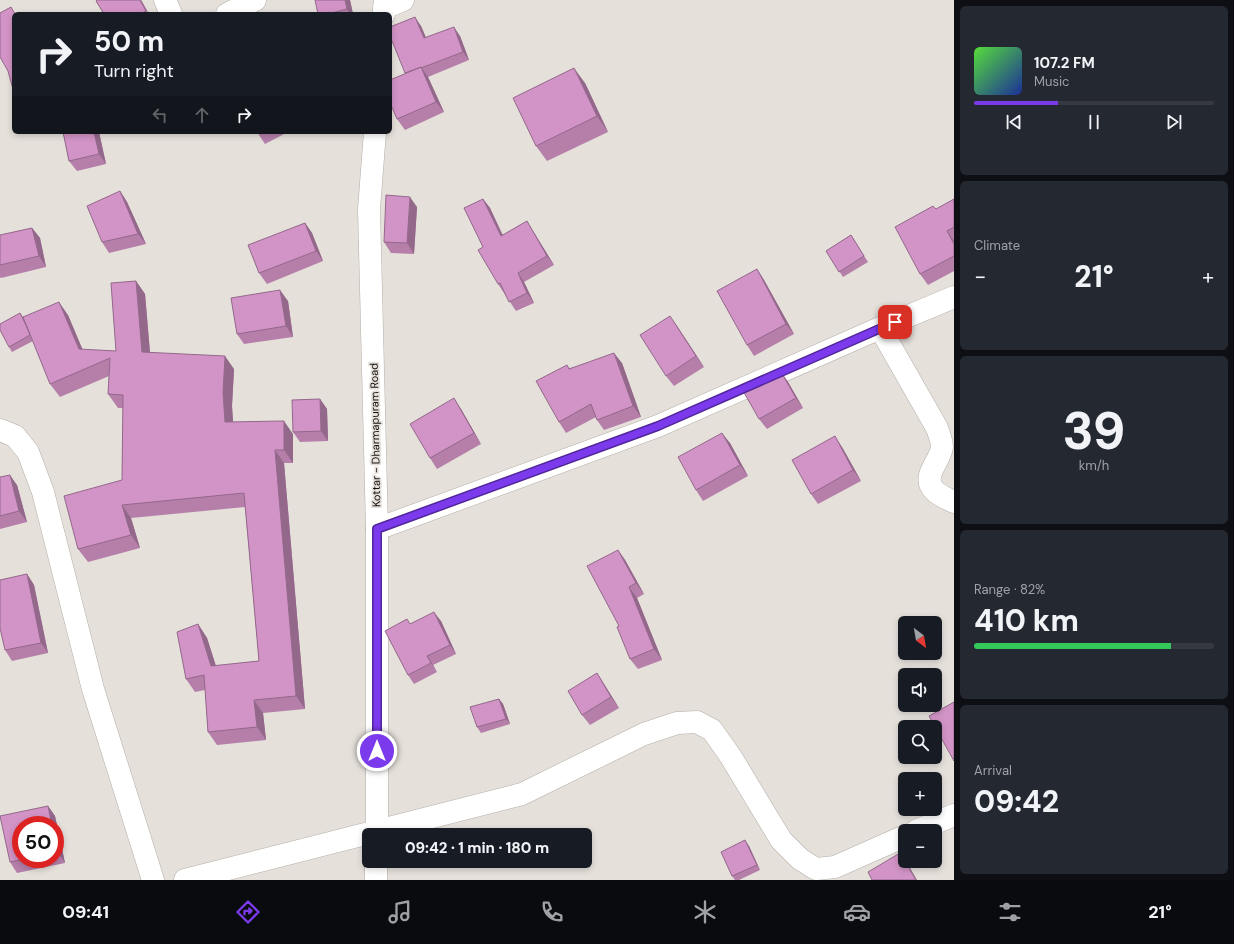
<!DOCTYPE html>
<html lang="en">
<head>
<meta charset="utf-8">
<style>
  :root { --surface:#171b24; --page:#242831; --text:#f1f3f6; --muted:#9ea1a6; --line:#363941; --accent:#7c3aed }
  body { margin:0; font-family:"DM Sans",sans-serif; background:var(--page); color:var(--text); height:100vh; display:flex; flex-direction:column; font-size:15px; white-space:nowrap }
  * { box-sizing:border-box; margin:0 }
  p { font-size:13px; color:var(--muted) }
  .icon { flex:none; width:22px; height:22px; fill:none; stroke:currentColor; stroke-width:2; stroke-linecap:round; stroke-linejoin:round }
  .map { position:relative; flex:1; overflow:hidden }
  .sheet { display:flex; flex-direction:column; gap:6px; padding:6px; background:#0d0f14; width:280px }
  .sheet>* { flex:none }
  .guide { position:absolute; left:12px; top:12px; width:380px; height:122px; border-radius:6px; box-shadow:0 2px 6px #0003; background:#171b24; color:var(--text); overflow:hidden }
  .needle { width:26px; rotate:149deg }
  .controls { position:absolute; left:898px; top:616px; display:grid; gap:8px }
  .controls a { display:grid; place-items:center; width:44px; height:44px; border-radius:6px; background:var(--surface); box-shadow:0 2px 6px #0003; font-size:20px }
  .speed { position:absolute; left:12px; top:816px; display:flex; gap:8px; font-size:20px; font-weight:700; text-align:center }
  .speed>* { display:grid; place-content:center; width:52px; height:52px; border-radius:50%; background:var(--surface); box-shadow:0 2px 6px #0003; line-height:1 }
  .speed .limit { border:6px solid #d22; background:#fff; color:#111 }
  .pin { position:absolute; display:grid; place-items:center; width:34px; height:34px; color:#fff; margin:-17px; border-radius:8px; box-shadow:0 2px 6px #0006 }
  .me { position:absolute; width:44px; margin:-22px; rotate:0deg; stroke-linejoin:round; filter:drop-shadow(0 0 3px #0008) }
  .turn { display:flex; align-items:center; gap:14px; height:84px; padding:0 16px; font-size:18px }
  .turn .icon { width:52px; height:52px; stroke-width:2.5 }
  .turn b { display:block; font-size:28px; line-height:34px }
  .lanes { display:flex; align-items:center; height:38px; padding:0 16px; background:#0003; justify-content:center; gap:20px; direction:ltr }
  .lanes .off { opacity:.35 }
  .big { font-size:30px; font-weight:800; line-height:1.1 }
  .sheet .widget { flex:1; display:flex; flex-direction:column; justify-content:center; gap:6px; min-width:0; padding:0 14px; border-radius:6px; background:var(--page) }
  .sheet .dial { align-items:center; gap:0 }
  .dial b { font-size:52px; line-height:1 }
  .song { display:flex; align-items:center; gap:12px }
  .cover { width:48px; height:48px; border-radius:6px; background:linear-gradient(135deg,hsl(110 70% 55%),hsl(230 70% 35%)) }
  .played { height:4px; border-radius:2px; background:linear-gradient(90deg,var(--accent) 35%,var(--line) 35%) }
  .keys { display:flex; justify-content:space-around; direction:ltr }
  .heat { display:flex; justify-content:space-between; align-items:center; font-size:22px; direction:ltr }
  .charge { height:6px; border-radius:3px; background:linear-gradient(90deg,#34c759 82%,var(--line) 0) }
  .trip { position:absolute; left:362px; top:828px; width:230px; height:40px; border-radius:6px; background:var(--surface); box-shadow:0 2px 6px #0003; font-weight:800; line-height:40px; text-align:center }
  .menu { display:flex; height:64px; justify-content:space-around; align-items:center; background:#090b0e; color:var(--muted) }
  .menu .icon { width:28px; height:28px }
  .menu .current { color:var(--accent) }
  .menu b { font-size:18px; color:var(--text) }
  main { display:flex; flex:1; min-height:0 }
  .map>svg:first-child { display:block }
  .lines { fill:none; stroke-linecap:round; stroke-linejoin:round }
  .street-casing { stroke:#b4aea9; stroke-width:23 }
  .secondary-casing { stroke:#b4aea9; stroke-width:23 }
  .street { stroke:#fff; stroke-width:22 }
  .secondary { stroke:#fff; stroke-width:22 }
  .wall { fill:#b57faa; fill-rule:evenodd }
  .shaded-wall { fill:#93688b }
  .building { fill:#d294c6; stroke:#93688b }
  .route-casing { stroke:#51269a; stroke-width:10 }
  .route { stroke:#7c3aed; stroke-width:7 }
  .labels { text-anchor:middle; stroke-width:3.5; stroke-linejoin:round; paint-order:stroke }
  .street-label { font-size:11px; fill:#141210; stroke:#e5e0da }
</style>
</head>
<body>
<main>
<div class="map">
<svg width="954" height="880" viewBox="0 0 954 880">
  <rect width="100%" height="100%" fill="#e5e0da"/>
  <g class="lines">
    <defs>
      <path id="street" d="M165,0l6,14
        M384,8l19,-8
        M227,14l28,-14
        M880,328l57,100c2,6 5,13 5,19 -1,8 -7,16 -10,23 -9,19 9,26 22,32
        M0,430l15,6 13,16 15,40 50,197 60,191
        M377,529l281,-103 222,-98 74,-31
        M916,831l38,-16
        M185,880l337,-86 122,-60 33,-11 20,-1 15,8 19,27 50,83 19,19 16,10 19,-2 70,-31"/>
      <path id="secondary" d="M384,14l1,-14
        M375,132l-6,77 8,320v306
        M376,880v-19"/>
    </defs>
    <use href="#street" class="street-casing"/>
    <use href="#secondary" class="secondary-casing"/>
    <use href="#street" class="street"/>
    <use href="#secondary" class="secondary"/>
  </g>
  <path class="wall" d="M97,0h44l8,14h-45z
    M350,0l3,14h-35z
    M421,26l5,12 34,-2 9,24 -41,17 16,35 -39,18 -8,-11 8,-46z
    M585,83l23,49 -61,29 -11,-15z
    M63,132h36l7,32 -29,7 -8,-10z
    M257,132h31l-23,12z
    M120,191l7,11 19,42 -37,9 -7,-11z
    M483,199l7,9 13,27 24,-14 6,10 21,34 -30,17 10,21 -18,8 -18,-27 -15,-37z
    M954,199v72l-26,14 -8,-11 16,-65z
    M417,207l-3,47 -23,-1 -7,-11z
    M305,223l7,10 11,28 -56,23 -8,-11z
    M32,228l8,10 6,29 -45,11 -1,-1v-42z
    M851,235l17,27 -25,15 -17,-26z
    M757,269l7,11 30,54 -40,22 -7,-11z
    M136,281l9,13 5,58 84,17 -2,37 1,16 60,12v29h-9l21,246 -42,4 3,27 -49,5 -9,-13 -3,-42 -10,2 -9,-13 12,-55 9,14 9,28 43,-5 -14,-154 -114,11 9,30 -52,14 -10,-13 44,-69 1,-72h-5l-10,-14 1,-18 -49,21 -10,-13 -17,-43 -21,11 -3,-5 11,-34 3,4 45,-2 14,35 34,1z
    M288,301l5,36 -49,7 -7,-10z
    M677,326l27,41 -30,19 -8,-10z
    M622,363l19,54 -37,13 -7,-10 -1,-3 -30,16 -7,-11 8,-57 2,3z
    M781,372l7,10 15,26 -36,21 -8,-10z
    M320,399l7,10 1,32 -28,1 -7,-10z
    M461,409l20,35 -44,25 -7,-11z
    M730,443l18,33 -45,25 -7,-11z
    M842,447l19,34 -43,23 -7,-10z
    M0,477l17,8 10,37 -27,7z
    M618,550l7,10 19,34 -7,4 25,62 -24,9 -8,-10 -11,-33z
    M27,574l7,11 14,68 -36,8 -7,-11z
    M441,621l15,33 -23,11 4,7 -23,12 -6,-9 2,-51z
    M597,673l7,11 15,24 -29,17 -8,-10z
    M499,699l4,5 7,20 -29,9 -4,-6z
    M48,806l7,10 10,47 -48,10 -7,-11zM55,825v34h-34z
    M749,846l11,24 -21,10h-4l-3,-4z"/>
  <path class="shaded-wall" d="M140,0h1l8,14z
    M345,0h5l3,14h-3l-3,-5z
    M415,17l6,9 9,21 -6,-9z
    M454,27l6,9 9,24 -6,-8z
    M421,67l7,10 16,35 -8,-10z
    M574,68l11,15 23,49 -11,-16z
    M94,132h5l7,32 -7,-10z
    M120,191l7,11 19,42 -8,-10z
    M410,197l7,10 -3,47 -7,-11z
    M483,199l7,9 17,38 -6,-10z
    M527,221l6,10 21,34 -7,-9z
    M305,223l7,10 11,28 -7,-10z
    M32,228l8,10 6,29 -7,-11z
    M947,231l7,10v3z
    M757,269l7,11 30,54 -8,-10z
    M518,273l6,9 10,21 -7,-10z
    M136,281l9,13 6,71 -9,-13z
    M280,290l8,11 5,36 -7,-11z
    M59,302l9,13 20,47 -9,-13z
    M670,316l7,10 27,41 -8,-11z
    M614,353l8,10 19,54 -8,-11z
    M225,356l9,13 -2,37 2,30 -9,-14 -2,-29z
    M781,372l7,10 15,26 -7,-10z
    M454,398l7,11 20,35 -7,-11z
    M320,399l7,10 1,32 -7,-10z
    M284,421l9,13v29l-9,-13z
    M722,433l8,10 18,33 -8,-11z
    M835,436l7,11 19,34 -8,-11z
    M275,450l9,13 21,246 -9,-13z
    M10,475l7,10 10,37 -8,-11z
    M122,505l9,13 9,30 -9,-13z
    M618,550l7,10 19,34 -8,-11z
    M27,574l7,11 14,68 -7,-10z
    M629,587l8,11 25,62 -8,-11z
    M434,612l7,9 15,33 -6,-9z
    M198,624l9,14 13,41 -9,-13z
    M427,656l6,9 4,7 -6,-9z
    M597,673l7,11 15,24 -8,-11z
    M499,699l4,5 7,20 -4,-5z
    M254,700l9,13 3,27 -9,-13z
    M48,806l7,10 10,47 -7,-11 -3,-13v-14h-3z
    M745,840l4,6 11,24 -3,-5z
    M905,861h1l11,19h-1z"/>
  <path class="building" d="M97,0h43l6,11 -4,2 1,1h-39l-8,-13z
    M315,0h30l2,9 -19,5h-10z
    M11,7l4,7h-1v79l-6,-22 -8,-14v-44z
    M415,17l9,21 30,-11 9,25 -42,16v-1l-16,6 -15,-37v-9z
    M421,67l15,35 -39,17 -7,-16v-23z
    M574,68l23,48 -61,30 -23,-48z
    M63,132h31l5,22 -30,7z
    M120,191l18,43 -36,8 -15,-36z
    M386,195l24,2 -3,46 -23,-1z
    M483,199l18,37 26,-15 20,35 -29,17 9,20 -18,9 -9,-19 -2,1 -20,-34 5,-3 -19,-39z
    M954,199v28l-7,4 7,13v12l-34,18 -25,-47 38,-21 3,3z
    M305,223l11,28 -57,22 -11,-28z
    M32,228l7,28 -39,9v-30z
    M851,235l13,21 -25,16 -13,-21z
    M757,269l29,55 -39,21 -30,-54z
    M136,281l6,71 83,4 -2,37 2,29 59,-1v29h-9l21,246 -42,4 3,27 -49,5 -4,-57 -18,4 -9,-47 21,-8 13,42 48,-5 -15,-168 -122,12 9,30 -53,14 -14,-53 58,-16 1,-85 -15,-1 2,-36 -60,26 -27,-67 36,-15 20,47 37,2 -5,-68z
    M280,290l6,36 -49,8 -6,-36z
    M20,313l5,10 5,12 -21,12 -9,-17v-6z
    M670,316l26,40 -30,20 -26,-41z
    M614,353l19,53 -36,14 -6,-16 -32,18 -23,-41 31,-16 2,4z
    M781,372l15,26 -37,21 -17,-30z
    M454,398l20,35 -44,25 -20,-34z
    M320,399l1,32 -28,1 -1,-32z
    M722,433l18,32 -44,25 -18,-33z
    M835,436l18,34 -42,24 -19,-34z
    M10,475l9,36 -19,5v-39z
    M618,550l18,33 -7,4 25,62 -24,10 -13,-32 2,-1 -32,-60z
    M27,574l14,69 -36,7 -5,-22v-48z
    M434,612l16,33 -23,11 4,7 -23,12 -23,-44 22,-12 3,5z
    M597,673l14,24 -29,18 -14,-24z
    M499,699l7,20 -29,8 -7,-20z
    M954,702v59l-25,-45z
    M48,806l4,19h-31v34h3l-14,3 -10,-46z
    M55,839l3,13 -3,1z
    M745,840l12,25 -25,11 -11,-24z
    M900,853l16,27h-44l-4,-8z"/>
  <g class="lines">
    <defs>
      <path id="route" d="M377,751v-222l281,-103 237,-104"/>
    </defs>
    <use href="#route" class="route-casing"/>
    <use href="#route" class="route"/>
  </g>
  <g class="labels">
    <g class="street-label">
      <text transform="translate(375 435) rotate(-91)" y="4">Kottar - Dharmapuram Road</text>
    </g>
  </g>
</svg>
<div class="controls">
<a><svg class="needle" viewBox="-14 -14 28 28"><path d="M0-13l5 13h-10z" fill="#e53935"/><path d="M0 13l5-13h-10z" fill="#9ea1a6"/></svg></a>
<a><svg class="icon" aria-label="sound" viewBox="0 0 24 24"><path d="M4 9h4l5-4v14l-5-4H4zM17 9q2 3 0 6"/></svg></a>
<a><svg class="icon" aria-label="search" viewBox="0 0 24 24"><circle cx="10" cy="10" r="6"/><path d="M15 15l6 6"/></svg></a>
<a>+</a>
<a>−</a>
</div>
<div class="speed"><div class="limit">50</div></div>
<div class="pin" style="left:895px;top:322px;background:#d93025"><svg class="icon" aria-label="arrive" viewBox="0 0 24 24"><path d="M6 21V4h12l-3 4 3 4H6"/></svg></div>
<svg class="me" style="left:377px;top:751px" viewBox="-20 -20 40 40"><circle r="17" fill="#7c3aed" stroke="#fff" stroke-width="3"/><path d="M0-11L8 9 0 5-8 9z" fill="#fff"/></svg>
<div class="trip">09:42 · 1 min · 180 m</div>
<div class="guide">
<div class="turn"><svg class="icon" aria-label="right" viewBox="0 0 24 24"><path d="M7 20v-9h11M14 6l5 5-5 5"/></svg><div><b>50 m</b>Turn right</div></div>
<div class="lanes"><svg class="icon off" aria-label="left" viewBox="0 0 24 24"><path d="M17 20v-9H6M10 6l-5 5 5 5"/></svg><svg class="icon off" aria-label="ahead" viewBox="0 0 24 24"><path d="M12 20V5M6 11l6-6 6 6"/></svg><svg class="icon" aria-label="right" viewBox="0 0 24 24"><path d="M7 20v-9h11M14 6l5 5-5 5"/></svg></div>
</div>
</div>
<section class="sheet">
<div class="widget">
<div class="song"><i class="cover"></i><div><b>107.2 FM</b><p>Music</p></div></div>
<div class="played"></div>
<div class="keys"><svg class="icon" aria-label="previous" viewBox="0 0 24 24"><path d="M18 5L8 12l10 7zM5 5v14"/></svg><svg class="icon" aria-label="pause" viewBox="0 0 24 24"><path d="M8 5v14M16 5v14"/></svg><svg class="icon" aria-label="next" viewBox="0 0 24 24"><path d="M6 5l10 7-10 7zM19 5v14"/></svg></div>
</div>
<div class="widget"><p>Climate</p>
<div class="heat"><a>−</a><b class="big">21°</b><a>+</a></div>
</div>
<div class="widget dial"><b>39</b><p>km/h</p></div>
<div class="widget"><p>Range · 82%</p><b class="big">410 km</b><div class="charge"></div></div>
<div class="widget"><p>Arrival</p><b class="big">09:42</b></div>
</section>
</main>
<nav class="menu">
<b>09:41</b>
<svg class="icon current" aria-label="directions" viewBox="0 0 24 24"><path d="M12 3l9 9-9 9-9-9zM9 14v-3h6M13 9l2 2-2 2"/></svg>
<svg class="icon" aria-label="music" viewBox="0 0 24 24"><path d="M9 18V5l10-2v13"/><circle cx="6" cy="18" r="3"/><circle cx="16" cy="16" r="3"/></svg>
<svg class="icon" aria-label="phone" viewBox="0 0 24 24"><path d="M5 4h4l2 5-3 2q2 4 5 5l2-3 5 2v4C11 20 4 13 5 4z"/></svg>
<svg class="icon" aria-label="climate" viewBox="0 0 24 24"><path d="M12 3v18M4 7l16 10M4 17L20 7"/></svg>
<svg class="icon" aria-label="car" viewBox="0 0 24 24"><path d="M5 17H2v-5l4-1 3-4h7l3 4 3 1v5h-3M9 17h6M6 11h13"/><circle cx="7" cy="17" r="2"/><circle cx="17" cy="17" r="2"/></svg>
<svg class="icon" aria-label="filters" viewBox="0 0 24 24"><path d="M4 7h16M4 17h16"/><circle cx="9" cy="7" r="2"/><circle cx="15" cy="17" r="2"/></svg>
<b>21°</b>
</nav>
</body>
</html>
